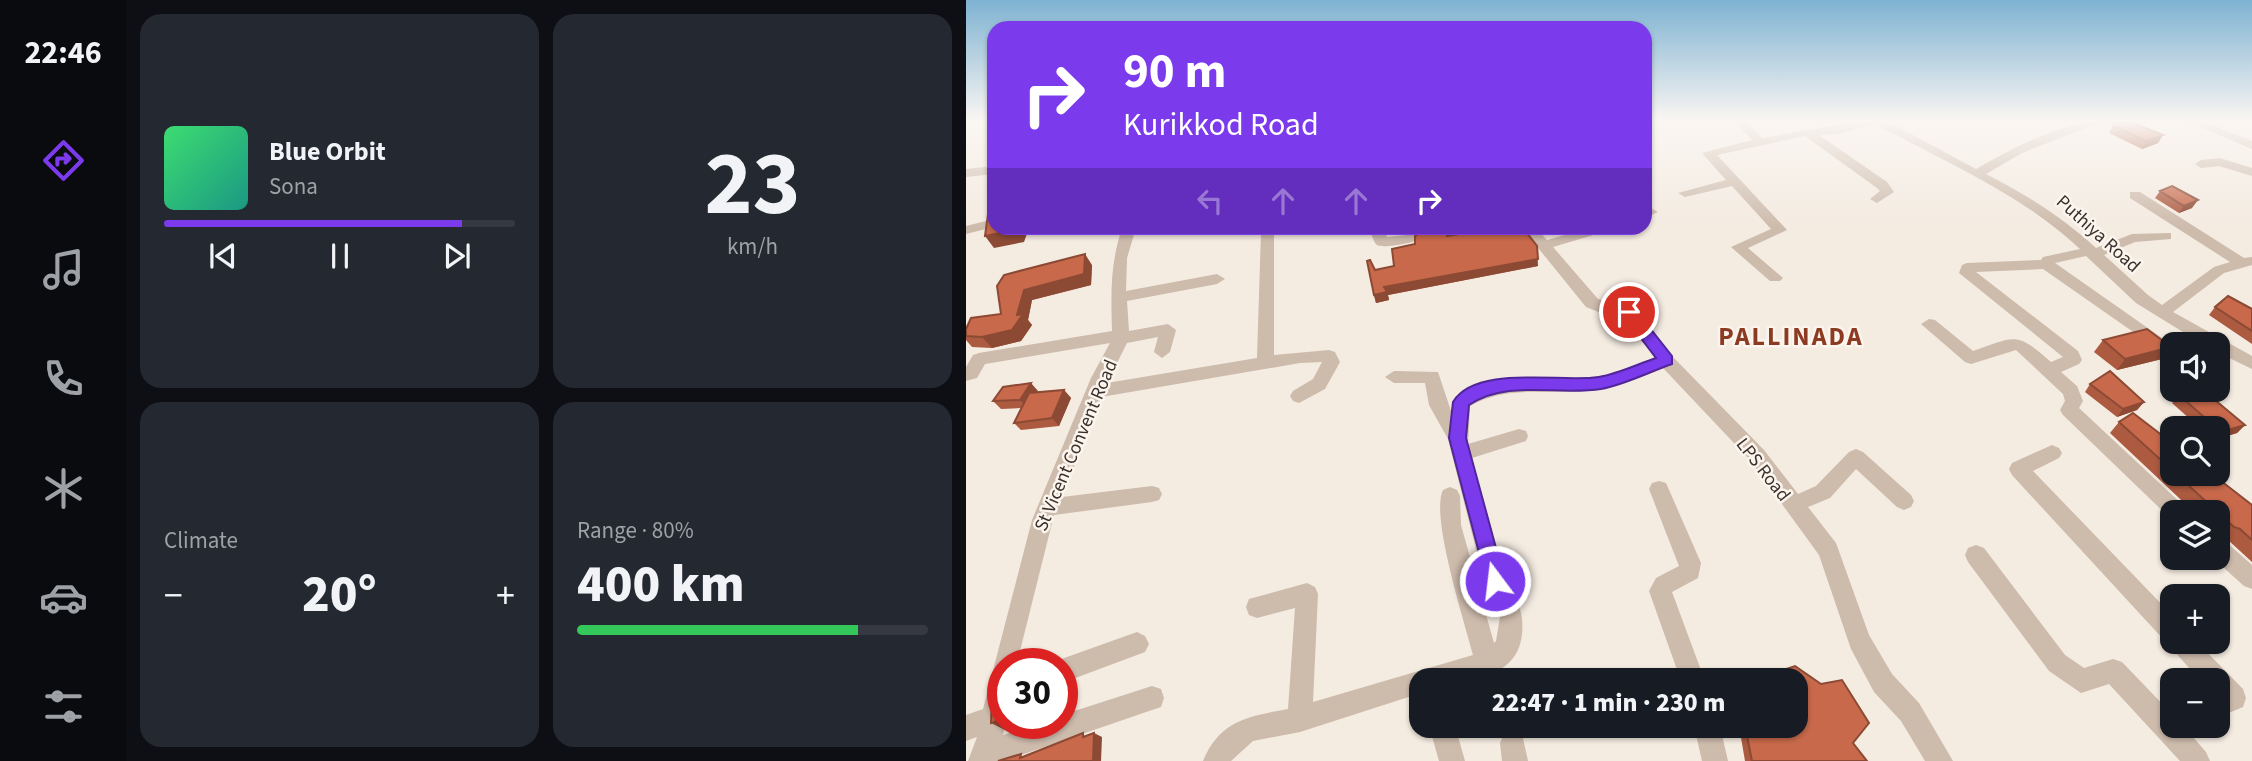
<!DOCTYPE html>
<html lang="en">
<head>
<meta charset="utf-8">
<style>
  :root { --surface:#171b24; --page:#242831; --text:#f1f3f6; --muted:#9ea1a6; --line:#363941; --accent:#7c3aed }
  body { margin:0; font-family:"Source Sans 3",sans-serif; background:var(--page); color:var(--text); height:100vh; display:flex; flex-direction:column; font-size:26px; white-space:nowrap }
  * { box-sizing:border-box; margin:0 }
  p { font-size:23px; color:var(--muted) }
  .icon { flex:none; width:38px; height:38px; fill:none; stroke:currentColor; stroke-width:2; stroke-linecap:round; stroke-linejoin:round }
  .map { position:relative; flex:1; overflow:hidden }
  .sheet { display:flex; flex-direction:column; gap:14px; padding:14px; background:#0d0f14; width:840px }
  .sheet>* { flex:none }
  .hud { position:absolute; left:21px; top:21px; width:665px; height:214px; border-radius:21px; box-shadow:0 2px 5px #0004; background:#7c3aed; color:#fff; overflow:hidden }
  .fabs { position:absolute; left:1194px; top:332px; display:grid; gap:14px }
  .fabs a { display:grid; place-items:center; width:70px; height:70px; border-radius:14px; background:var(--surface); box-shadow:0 2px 5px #0004; font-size:35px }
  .speed { position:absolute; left:21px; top:648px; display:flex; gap:14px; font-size:35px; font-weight:700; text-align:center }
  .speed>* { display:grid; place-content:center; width:91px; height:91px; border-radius:50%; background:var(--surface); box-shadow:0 2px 5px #0004; line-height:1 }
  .speed .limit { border:10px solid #d22; background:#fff; color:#111 }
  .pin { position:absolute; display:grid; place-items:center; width:60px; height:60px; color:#fff; margin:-30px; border:4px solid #fff; border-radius:50%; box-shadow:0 2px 7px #0007 }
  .me { position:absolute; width:77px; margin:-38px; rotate:345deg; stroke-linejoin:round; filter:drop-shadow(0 0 5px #0008) }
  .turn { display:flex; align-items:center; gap:24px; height:147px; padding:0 21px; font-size:32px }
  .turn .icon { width:91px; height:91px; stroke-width:2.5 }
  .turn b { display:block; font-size:49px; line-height:60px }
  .lanes { display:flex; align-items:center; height:66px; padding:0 21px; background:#0003; justify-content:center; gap:35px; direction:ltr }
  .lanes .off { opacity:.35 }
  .big { font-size:52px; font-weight:800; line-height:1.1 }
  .sheet .widget { flex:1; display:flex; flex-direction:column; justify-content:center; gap:10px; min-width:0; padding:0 24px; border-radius:21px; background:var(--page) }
  .sheet .dial { align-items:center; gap:0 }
  .dial b { font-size:91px; line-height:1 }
  .song { display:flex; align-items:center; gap:21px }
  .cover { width:84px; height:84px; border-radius:10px; background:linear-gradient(135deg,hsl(140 70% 55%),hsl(170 70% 35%)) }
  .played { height:7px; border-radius:4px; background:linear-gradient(90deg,var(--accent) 85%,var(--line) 85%) }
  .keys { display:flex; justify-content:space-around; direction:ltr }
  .heat { display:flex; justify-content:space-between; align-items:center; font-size:38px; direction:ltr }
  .charge { height:10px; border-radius:5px; background:linear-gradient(90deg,#34c759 80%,var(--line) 0) }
  .sheet .tiles { flex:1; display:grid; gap:14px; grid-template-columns:repeat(2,1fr) }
  .trip { position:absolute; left:443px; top:668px; width:399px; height:70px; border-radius:21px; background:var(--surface); box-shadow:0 2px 5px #0004; font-weight:800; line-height:70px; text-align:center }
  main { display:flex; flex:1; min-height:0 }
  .menu { display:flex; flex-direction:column; width:126px; justify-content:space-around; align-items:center; background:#090b0e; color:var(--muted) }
  .menu .icon { width:49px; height:49px }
  .menu .selected { color:var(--accent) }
  .menu b { font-size:32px; color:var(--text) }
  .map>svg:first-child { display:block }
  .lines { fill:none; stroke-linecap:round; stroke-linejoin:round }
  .minor { fill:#cdbbac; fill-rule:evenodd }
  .wall { fill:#ac5a40 }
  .shaded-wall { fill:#8c4a34 }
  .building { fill:#c8694b; stroke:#8c4a34; stroke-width:2 }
  .route { fill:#7c3aed; stroke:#51269a; stroke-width:2 }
  .labels { text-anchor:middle; stroke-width:5; stroke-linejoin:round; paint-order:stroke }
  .street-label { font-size:19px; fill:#3b302b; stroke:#fbf5ee }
  .district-label { font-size:26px; font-weight:bold; letter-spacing:2px; fill:#8c3b22; stroke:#fbf5ee }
</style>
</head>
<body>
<main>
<nav class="menu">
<b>22:46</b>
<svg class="icon selected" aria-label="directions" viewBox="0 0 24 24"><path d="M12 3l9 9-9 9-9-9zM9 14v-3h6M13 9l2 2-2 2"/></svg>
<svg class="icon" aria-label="music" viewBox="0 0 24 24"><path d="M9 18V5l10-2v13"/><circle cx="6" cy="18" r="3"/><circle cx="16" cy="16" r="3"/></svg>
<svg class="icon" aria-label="phone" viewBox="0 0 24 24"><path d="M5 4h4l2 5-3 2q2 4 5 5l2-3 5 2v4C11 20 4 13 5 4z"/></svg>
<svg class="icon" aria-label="climate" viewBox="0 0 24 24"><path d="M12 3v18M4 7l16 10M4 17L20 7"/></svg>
<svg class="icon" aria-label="car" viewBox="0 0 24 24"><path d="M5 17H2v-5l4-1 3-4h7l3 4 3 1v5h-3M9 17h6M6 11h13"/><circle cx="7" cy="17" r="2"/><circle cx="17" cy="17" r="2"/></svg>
<svg class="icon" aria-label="filters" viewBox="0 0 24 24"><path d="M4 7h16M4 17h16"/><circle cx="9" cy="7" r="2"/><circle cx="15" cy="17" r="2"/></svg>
</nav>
<section class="sheet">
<div class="tiles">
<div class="widget">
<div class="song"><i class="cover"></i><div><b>Blue Orbit</b><p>Sona</p></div></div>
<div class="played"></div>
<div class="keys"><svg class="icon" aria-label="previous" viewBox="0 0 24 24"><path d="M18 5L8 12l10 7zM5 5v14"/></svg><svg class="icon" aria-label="pause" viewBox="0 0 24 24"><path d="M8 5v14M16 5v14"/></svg><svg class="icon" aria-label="next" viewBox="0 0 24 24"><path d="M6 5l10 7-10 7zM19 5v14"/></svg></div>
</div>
<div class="widget dial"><b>23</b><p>km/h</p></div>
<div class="widget"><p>Climate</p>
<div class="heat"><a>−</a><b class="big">20°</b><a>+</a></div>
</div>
<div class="widget"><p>Range · 80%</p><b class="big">400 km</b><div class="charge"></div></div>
</div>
</section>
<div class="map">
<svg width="1286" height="761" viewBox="0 0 1286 761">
  <rect width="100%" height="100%" fill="#f4ebe1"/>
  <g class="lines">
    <path class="minor" d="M768,121h12l16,17 98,-17h27l89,48c36,-21 87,-48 128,-48l-82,32 -36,21c41,21 76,43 110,74l36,-14 39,-1v6l-36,3 -31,13 44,40 14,10 52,-38 16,-5 -100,-64v-6h10l104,66 8,-1v8l-28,8 -51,39 79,44v13l-35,-17v-7h-13l-68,-42 -50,-47 -31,7 117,82v14l-129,-90 -67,3 102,79 4,9 -3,4 -18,8 16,14 6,15 -4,7 106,99 3,6h-16l-1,6 -108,-104 -3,-5 5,-9 -2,-7 -47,-44 -45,14 -6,-2 -44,-38 8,-5 6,1 38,31c43,-15 43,-20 78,11l12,-5 -104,-84 3,-8 5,-2 74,-3 2,-3 37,-8c-58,-55 -135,-87 -205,-125l-37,10 -19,1 68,47 7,10 -17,11 -7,-4 10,-8 -3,-3 -72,-52 -88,19 70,75 -39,18 35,30 -3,3h-10l-39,-34 40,-18 -39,-43 -47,11 -7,-4 48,-13 -24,-27 50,-13z
      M1220,121h16l50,20v8z
      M1254,158l32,10v8l-33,-10 -18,2 -6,-4 6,-4z
      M28,166v8l-28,3v-8z
      M685,208l7,4 -13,6v-8z
      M28,219v8l-28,7v-8z
      M156,228h14l-9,30 -1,33 91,-17 8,5 -8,5 -90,17 2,30 39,-7 8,6 -6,22 -8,6 -8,-6 4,-15 -31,6 -20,40 150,-25 4,-126 -31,3v-6l39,-1 -1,2 6,4v121l55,-5 6,2 5,10 -15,27 -26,14 -6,-2 -3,-5 3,-5 20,-12 9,-17 -22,1 -199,34 -39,100 90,-11 7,2 3,6 -3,6 -7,2 -98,13 -37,148h-14v60h3l-3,12 37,-12h22v-8l90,-29 9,3 3,9 -3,9 -9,3 -148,51h-36l9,-24 -11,4v-26l17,-6 49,-189 59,-142 19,-35 -125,21 -8,14 -11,3v-14l7,-12 6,-2 133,-22c-1,-39 -2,-66 10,-103z
      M404,228h14l3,9 29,-3 7,4c-5,4 -40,11 -46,7 -4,-3 -6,-13 -7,-17z
      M556,228h14l11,12 42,-12h20l-2,3 -54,16 45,52 37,9 37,48 92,94 34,44 18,-8 33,-34 7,-3 7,3 48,43 3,6 -3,6 -7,3 -7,-3 -41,-38 -26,29 -22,9 28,36 33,92 23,39 27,29 34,58h-28l-24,-40 -27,-29 -23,-43 -32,-94 -69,-95 -87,-92c-27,10 -53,22 -83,23 -38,3 -75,-5 -110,15l-2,38 51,-15 7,2 2,5 -2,5 -54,17c11,40 20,81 33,120 4,13 16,27 17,40 6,65 -56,63 -101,63v12l-121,39 -47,9 -22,20h-28c17,-41 46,-45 85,-52l7,-101 -38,10 -8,-3 -3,-8 3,-8 58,-16 8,4 3,7 -5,108 160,-47c-8,-32 -43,-139 -30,-165l7,-3 7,3 3,6 1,29 33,118 2,-2 4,-24 -16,-36 -36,-142 -19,-34 -4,-22h-31l-9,-6 9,-6 44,1 13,39 4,-14 16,-8 40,-10 70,-1 26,-3 48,-17 -31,-41 -23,-4 -15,-6z
      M1086,445l7,3 3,5 -3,5 -26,13 139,144v27h25l46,47 3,9 -3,9 -26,11v-37h-16l-28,-31 -4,-8 -5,-2 -152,-165 -3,-6 3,-6z
      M693,481l7,2 35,80 -3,15 -26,14 33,89h-24l-32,-90 7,-13 23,-12 -30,-77 3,-6z
      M1251,539l8,2 27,24v24l-8,-3 -31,-28h4z
      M1010,545l8,3 81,107 19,13 29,-9 9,3 50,52v12h16l-2,3 20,23 4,9h-30l-71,-77 -28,9 -32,-22 -81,-109 -3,-7 3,-7z
      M171,632l8,4 4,8 -4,8 -83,31v-20l-9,-1z
      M463,726h26l10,35h-26z
      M728,726h26l8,35h-26z
      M547,730l9,4 6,27h-26l-2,-18 4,-9z"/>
  </g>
  <path class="wall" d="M1149,121l48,14 -5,8 -16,6 -33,-16z
    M1194,191l32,17 -13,5 -24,-15z
    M451,228h28l2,8 35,-6 -2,-2h43l15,38 -150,29 1,5 -13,3 -2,-8 1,-25 19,-4 21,-22 4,-11 -1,-1z
    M126,265l-1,20 -59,15 -4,20 4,5 -11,16 -29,7 -20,-1 -6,-7v-11l35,-15z
    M1249,307l37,2v35l-43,-29z
    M1137,340l68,7 -9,12 -45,11 -23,-18z
    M1124,384l54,18 -7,8 -20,7 -32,-25z
    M98,390l7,8 -12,28 -38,4 -7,-7 7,-15 -20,1 -8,-8 45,-10 -2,2z
    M1213,395l66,30 -8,8 -20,6v-10h-16l-29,-26z
    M1153,422l53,21v31h40l40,31v57l-25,-23 -6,-2 -4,-3v-21h-22l-85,-80z
    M829,666l26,18 21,-4 27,43 -16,20 14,18h-122l-6,-35h57v-45h-37l1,-3z"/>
  <path class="shaded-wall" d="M1197,135l-5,8 -16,6 4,-8z
    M1232,200l-6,8 -13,5 5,-7z
    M50,228h13l-5,14 -30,6 -9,-12z
    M571,246l1,20 -150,29 1,5 -13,3 -2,-8 10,-8z
    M119,254l7,11 -1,20 -59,15 -4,20 4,5 -11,16 -29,7 -10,-11 35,-22 7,-25z
    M1205,347l-9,12 -45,11 8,-11z
    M65,383l7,8 -10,17 -8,-8z
    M98,390l7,8 -12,28 -7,-8z
    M1178,402l-7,8 -20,7 6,-8z
    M1279,425l-8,8 -20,6v-3l4,-4z
    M37,719v4h29l-25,8 -16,-8z
    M128,733l8,4 -1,24h-8z"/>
  <path class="building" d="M1149,121h13l35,14 -17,6 -33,-15z
    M1206,186l26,14 -14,6 -24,-15z
    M28,213v15h22l-1,2 -30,6 3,-22z
    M455,228h24l2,8 41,-7 -1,-1h36l14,18 1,13 -154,28 3,5 -13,3 -7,-34 3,-1 5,10 19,-4 -2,-17 23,-5v-8l9,-6z
    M119,254l-1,20 -60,16 -7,25 6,-1 -11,16 -30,7 -16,-1v-7l5,-11 30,-4 -4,-28 7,-11z
    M1262,296l24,13v22l-37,-24z
    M1181,329l24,18 -46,12 -22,-19z
    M1144,371l34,31 -21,7 -33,-25z
    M65,383l-11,17 -27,1 10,-14z
    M98,390l-12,28 -38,5 15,-30z
    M1231,390h6l42,35 -24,7 -42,-37z
    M1167,413l39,30v27l-53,-48z
    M1210,474h36l40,31v35l-12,-11 -6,-2z
    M829,666l26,18 21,-4 27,43 -16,20 14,18h-115l-7,-35h51v-45h-35l-1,-3z
    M37,693v26l-12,4 1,-26z
    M117,733v4l11,-4 -1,28h-95l23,-7 -1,4z"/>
  <linearGradient id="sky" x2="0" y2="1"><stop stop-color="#7eb2d2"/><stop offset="0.53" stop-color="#faf6f2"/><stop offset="1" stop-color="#faf6f2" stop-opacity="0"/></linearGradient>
  <rect width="1286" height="228" fill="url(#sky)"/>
  <path class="route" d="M663,307l5,1 38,48v8c-23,8 -48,21 -71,25 -44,7 -93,-10 -132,16l-3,33 39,143 -3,6 -7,3 -7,-3 -39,-149 4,-36c23,-38 109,-19 146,-25 19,-3 39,-13 57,-19l-35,-46z"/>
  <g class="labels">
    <g class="street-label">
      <text transform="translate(1133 233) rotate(42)" y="7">Puthiya Road</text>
      <text transform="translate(109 445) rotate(-67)" y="7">St Vicent Convent Road</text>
      <text transform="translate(798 469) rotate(52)" y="7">LPS Road</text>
    </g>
    <g class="district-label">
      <text x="825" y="345">PALLINADA</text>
    </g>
  </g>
</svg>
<div class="fabs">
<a><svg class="icon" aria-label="sound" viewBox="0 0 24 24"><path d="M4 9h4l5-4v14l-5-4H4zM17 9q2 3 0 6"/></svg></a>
<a><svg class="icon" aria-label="search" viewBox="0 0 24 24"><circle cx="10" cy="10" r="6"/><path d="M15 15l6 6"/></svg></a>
<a><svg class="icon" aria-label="layers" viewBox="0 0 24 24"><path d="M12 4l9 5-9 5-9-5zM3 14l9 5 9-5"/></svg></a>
<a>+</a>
<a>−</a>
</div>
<div class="speed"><div class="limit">30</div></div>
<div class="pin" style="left:663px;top:312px;background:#d93025"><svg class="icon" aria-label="arrive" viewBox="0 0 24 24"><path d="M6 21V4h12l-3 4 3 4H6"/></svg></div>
<svg class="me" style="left:529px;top:581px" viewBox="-20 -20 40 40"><circle r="17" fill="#7c3aed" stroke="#fff" stroke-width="3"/><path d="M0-11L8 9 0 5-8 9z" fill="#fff"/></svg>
<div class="trip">22:47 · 1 min · 230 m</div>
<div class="hud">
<div class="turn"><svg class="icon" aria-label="right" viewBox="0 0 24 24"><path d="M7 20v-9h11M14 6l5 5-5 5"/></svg><div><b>90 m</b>Kurikkod Road</div></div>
<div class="lanes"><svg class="icon off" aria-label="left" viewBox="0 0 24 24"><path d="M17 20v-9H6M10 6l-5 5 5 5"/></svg><svg class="icon off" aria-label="ahead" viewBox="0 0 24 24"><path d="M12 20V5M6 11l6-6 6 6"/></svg><svg class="icon off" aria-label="ahead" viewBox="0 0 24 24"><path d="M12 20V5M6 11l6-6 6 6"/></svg><svg class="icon" aria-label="right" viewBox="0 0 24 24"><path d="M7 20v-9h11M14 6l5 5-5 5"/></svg></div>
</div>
</div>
</main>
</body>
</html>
